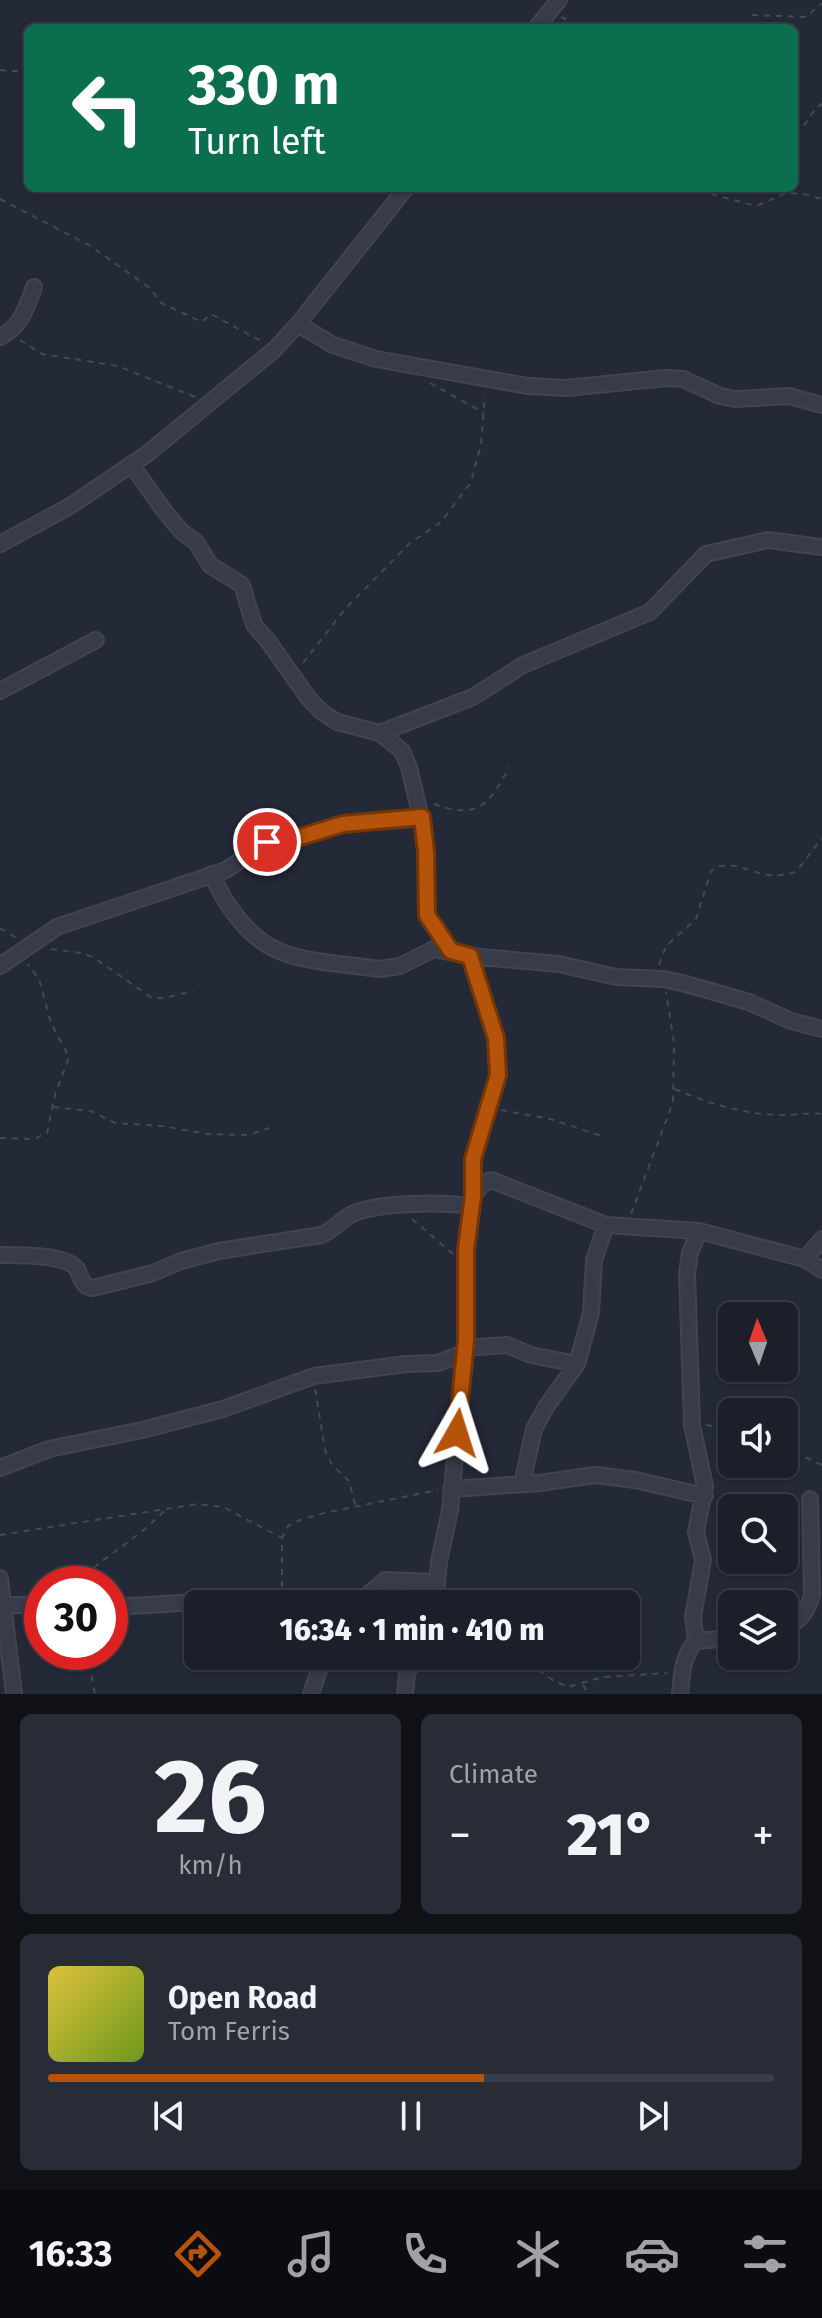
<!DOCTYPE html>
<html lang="en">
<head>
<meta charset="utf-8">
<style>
  :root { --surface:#1b1f2a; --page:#282c36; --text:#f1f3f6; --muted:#a0a2a8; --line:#393d47; --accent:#b45309 }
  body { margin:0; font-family:"Fira Sans",sans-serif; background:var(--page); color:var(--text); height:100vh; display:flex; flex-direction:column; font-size:30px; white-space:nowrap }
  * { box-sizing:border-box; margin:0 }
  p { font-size:26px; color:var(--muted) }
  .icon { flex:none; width:44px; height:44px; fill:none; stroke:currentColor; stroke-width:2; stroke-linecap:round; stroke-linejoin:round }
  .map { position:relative; height:1694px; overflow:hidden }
  .details { display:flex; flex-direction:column; gap:20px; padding:20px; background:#0f1117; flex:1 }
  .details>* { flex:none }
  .banner { position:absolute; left:24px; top:24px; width:774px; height:168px; border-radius:12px; box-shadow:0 2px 6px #0004,0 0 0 2px var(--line); background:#0b6e4f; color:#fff; overflow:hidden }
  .needle { width:52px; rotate:358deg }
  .fabs { position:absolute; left:718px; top:1302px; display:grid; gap:16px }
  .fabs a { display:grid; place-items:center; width:80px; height:80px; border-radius:12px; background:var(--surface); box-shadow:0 2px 6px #0004,0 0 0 2px var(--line); font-size:40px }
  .speed { position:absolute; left:24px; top:1566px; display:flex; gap:16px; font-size:40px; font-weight:700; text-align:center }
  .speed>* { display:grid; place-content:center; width:104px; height:104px; border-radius:50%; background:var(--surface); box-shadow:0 2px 6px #0004,0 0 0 2px var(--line); line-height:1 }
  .speed .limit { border:12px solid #d22; background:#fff; color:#111 }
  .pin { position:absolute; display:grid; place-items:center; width:68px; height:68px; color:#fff; margin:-34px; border:4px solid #fff; border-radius:50%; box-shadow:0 2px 8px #0007 }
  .me { position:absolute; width:88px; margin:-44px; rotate:6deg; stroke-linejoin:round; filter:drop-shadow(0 0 6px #0008) }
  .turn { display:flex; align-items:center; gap:28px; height:168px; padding:0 32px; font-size:36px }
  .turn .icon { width:104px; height:104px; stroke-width:2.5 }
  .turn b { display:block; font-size:56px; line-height:68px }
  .big { font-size:60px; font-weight:800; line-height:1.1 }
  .details .widget { flex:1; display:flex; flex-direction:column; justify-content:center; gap:12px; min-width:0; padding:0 28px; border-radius:12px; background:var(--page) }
  .details .dial { align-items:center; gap:0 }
  .dial b { font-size:104px; line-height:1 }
  .song { display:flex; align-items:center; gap:24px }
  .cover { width:96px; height:96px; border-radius:12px; background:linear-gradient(135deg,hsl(50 70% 55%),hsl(80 70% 35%)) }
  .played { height:8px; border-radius:4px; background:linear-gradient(90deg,var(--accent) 60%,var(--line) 60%) }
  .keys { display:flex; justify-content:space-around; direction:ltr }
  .heat { display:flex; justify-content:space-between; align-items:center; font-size:44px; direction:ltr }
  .details .tiles { flex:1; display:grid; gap:20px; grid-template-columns:1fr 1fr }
  .widget:last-child { grid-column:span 2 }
  .trip { position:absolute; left:184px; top:1590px; width:456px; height:80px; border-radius:12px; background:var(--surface); box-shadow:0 2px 6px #0004,0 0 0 2px var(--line); font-weight:800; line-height:80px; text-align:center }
  .dock { display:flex; height:128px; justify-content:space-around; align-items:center; background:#0b0c11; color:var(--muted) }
  .dock .icon { width:56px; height:56px }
  .dock .on { color:var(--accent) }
  .dock b { font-size:36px; color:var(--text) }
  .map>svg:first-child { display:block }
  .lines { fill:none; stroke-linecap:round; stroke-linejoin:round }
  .minor-casing { stroke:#414451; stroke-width:18 }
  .path { stroke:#3f4c51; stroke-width:2; stroke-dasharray:6 6; stroke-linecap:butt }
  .minor { stroke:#383b49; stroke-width:14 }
  .route-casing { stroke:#753606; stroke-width:20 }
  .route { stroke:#b45309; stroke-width:14 }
</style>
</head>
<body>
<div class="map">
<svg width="822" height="1694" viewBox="0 0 822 1694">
  <rect width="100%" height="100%" fill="#242938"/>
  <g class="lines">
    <defs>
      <path id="minor" d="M536,28l23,-28
        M298,324l35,21 43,14 152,27 38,2 100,-10 17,1 37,17 15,3 54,-3 33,9
        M0,337c22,-11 26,-29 34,-50
        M131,464l34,48 17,20 14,10 14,23 32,20 12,40 14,16 41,58 13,13 15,10 43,11 22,18 7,16 16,68 2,80 24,36
        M0,544l70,-38 77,-52 127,-104 24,-26 108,-136
        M0,691l96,-51
        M380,733l93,-36 50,-32 127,-53 56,-58 62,-14 54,7
        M212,874c11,28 35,62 63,75 27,14 73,15 104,20l21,-3 34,-17 36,7 89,8 57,13 48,2 22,5 63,18 42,19 31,8
        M0,966l57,-39 169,-57 41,-28 30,-4 46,-14 79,-7
        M473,1196l10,-12 8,-4 115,45 93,6 106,28 17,11
        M0,1255c17,0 66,-1 77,14 3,6 4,12 9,17l7,2 60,-15 28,-12 38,-10 102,-16c13,-5 19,-15 31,-21 28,-12 90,-12 119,-8
        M805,1259l17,-20
        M465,1348l42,-3 24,10 46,9
        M0,1468l49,-19 93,-19 81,-21 91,-33 92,-12 32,-1 26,-10
        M522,1484l12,-55 12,-22 31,-43 14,-51 3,-53 12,-35
        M451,1489l88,-6 57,-8 39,5 70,16
        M0,1578l14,116
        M357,1604l28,-24 52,2
        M435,1604l4,-42 11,-52 16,-170v-91l7,-53v-37l25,-84 -2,-37 -26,-82
        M4,1605h38
        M110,1606c68,1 137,-15 204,-2
        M784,1629c16,-7 24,-18 28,-35l-2,-95
        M696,1641l-3,-24 10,-57 -7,-28 9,-46 -13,-61 -5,-152 3,-20 9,-22
        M311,1694l13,-38
        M405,1694l2,-21 10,-17
        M680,1694c2,-19 2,-38 16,-53l36,-3"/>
    </defs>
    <use href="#minor" class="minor-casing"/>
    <path class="path" d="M752,15l54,2 16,-14
      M561,17l24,11
      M0,70l28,2
      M794,132c14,-4 15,-21 28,-28
      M688,188l68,18 31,-13 17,1 18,5
      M0,199l89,46 61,43 11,15 41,19 9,-8 52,28
      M20,340l22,14 76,12 77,31
      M430,383l54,30
      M303,663l43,-55 64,-65 31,-21 30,-40 10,-38 4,-49
      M434,804c45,16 55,1 75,-37
      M0,928l17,10
      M51,949l30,4 12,4 59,41h13l28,-7
      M659,965l7,-19 30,-27 15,-48c19,-14 38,2 58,4 9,1 18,-1 27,-3l26,-34
      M675,1089c33,15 73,26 109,26 13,0 25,-3 38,-1
      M53,1107l38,4 24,12 47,3 46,8 40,1 21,-7
      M501,1110l49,9 52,17
      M0,1138l34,1 13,-6 8,-38 14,-38 -18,-34 -12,-44 -11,-15
      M631,1214l42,-112 1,-60 -8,-50
      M412,1219l41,35
      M315,1389l10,61 7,15 17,16 7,27
      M706,1425l26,4
      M784,1447l38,18
      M0,1535l197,-31 26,3 59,31
      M76,1584c26,-27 62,-45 88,-73
      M282,1587v-49l6,-12 12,-6 24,-7 114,-23
      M87,1652l8,42
      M506,1656l23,7 25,18 14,6 35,-10 64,-4
      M583,1685l6,9"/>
    <use href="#minor" class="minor"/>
  </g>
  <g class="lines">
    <defs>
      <path id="route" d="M267,842l30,-4 46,-14 79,-7 4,35 1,63 24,36 19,5 26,82 2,37 -25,84v37l-7,53v91l-9,93"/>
    </defs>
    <use href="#route" class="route-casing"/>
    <use href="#route" class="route"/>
  </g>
</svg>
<div class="fabs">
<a><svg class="needle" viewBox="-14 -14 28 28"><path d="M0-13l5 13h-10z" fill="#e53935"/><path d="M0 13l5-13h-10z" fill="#a0a2a8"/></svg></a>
<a><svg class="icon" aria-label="sound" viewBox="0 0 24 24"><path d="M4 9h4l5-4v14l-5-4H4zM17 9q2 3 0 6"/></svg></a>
<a><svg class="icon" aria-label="search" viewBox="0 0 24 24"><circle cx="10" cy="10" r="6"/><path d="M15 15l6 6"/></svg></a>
<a><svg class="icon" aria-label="layers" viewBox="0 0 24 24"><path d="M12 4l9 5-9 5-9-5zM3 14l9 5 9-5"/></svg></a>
</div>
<div class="speed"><div class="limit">30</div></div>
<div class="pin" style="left:267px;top:842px;background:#d93025"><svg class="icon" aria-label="arrive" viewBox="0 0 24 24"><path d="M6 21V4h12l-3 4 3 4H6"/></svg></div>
<svg class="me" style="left:457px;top:1433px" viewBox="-20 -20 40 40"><path d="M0-17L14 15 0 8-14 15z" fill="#b45309" stroke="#fff" stroke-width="4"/></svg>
<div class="trip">16:34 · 1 min · 410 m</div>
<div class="banner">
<div class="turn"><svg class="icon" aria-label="left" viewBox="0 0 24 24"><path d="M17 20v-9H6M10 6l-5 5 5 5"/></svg><div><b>330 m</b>Turn left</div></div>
</div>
</div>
<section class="details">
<div class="tiles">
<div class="widget dial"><b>26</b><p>km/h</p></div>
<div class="widget"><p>Climate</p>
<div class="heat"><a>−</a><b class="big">21°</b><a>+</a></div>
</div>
<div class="widget">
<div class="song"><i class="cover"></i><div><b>Open Road</b><p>Tom Ferris</p></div></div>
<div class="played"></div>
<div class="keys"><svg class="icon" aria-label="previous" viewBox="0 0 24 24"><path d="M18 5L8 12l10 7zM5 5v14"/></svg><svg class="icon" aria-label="pause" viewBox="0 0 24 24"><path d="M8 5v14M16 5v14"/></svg><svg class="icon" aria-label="next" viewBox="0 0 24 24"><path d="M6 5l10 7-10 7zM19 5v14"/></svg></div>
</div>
</div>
</section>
<nav class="dock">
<b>16:33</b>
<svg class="icon on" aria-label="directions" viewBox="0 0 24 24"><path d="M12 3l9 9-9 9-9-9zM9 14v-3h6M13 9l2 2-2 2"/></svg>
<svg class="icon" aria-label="music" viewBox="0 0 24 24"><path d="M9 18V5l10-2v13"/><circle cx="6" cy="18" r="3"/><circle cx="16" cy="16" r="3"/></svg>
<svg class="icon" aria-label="phone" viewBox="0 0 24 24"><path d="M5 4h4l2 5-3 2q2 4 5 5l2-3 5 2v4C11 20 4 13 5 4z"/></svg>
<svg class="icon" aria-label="climate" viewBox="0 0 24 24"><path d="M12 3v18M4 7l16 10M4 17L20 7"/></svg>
<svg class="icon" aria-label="car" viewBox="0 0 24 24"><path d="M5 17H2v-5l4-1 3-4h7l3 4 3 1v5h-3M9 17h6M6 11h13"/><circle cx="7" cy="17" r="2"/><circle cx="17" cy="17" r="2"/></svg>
<svg class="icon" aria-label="filters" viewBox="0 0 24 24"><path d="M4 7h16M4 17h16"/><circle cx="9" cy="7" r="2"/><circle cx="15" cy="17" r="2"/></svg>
</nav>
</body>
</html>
